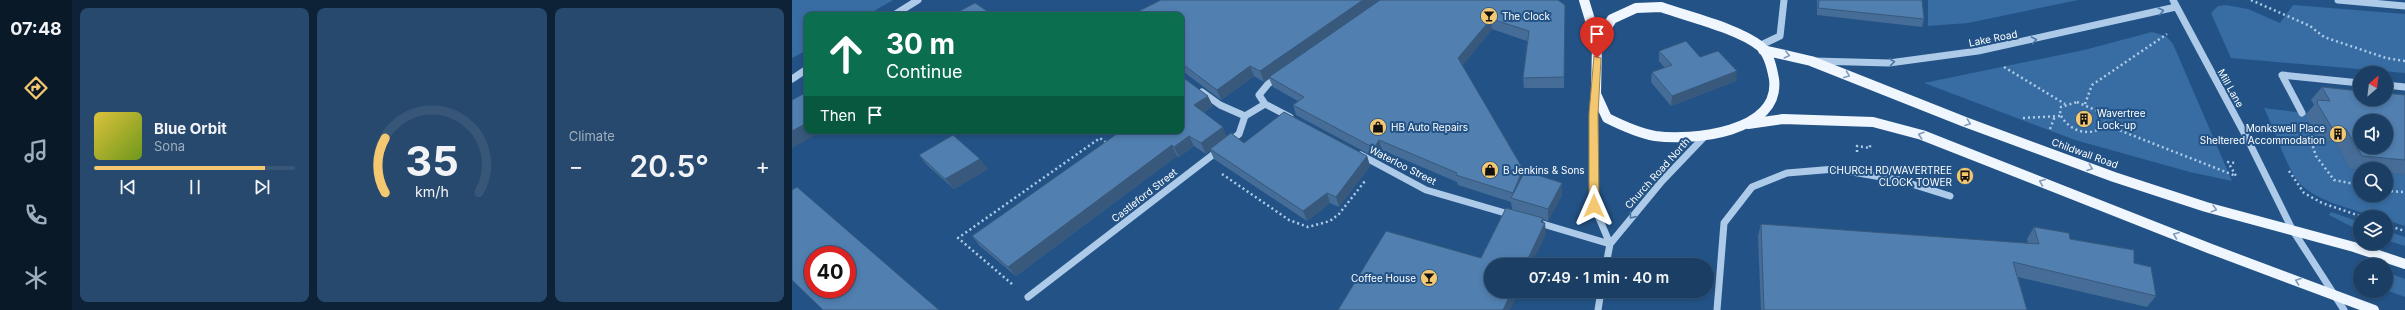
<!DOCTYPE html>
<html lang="en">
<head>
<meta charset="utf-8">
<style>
  :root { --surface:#1a3e64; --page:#27496d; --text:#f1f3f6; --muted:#9faebf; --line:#385778; --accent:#f4c870 }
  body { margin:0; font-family:Inter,sans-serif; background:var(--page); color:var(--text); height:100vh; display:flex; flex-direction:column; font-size:15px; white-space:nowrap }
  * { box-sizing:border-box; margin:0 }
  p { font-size:13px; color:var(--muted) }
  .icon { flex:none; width:22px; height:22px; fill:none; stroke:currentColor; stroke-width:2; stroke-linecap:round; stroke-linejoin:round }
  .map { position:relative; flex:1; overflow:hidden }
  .sheet { display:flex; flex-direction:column; gap:8px; padding:8px; background:#0e2237; width:720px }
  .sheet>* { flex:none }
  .top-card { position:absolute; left:12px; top:12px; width:380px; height:122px; border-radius:8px; box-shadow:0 2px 6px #0003,0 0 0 1px var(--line); background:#0b6e4f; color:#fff; overflow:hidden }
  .needle { width:26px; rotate:28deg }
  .buttons { position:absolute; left:1561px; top:66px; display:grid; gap:8px }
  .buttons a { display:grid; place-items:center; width:40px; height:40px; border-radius:50%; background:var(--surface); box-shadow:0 2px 6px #0003,0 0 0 1px var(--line); font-size:20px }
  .speed { position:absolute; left:12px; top:246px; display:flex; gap:8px; font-size:20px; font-weight:700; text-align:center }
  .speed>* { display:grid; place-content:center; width:52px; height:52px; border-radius:50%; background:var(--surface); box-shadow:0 2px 6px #0003,0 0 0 1px var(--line); line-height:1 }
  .speed .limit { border:6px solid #d22; background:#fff; color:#111 }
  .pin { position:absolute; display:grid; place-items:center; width:34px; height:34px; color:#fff; margin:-41px -17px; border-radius:50% 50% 50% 0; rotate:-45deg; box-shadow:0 0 4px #0007 }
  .pin .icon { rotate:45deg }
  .me { position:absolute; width:44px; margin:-22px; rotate:0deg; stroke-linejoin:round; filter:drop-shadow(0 0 3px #0008) }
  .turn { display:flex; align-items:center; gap:14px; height:84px; padding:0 16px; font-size:18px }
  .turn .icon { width:52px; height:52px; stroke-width:2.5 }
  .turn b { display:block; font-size:28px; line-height:34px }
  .then { display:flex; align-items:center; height:38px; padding:0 16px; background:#0003; gap:8px; font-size:15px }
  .big { font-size:30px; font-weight:600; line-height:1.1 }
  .sheet .widget { flex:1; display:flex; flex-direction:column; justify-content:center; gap:6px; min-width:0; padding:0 14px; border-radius:8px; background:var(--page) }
  .sheet .dial { align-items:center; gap:0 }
  .dial svg { height:104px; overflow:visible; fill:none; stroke:var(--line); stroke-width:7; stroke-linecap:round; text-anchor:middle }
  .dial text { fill:var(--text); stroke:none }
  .song { display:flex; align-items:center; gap:12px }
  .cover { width:48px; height:48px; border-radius:6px; background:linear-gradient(135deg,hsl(50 70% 55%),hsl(80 70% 35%)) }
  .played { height:4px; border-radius:2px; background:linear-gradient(90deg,var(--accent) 85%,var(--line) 85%) }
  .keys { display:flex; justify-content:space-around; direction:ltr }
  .heat { display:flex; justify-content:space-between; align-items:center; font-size:22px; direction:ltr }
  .sheet .tiles { flex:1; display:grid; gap:8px; grid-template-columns:repeat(3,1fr) }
  .trip { position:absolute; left:692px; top:258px; width:230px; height:40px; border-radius:20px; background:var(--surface); box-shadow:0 2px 6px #0003,0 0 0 1px var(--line); font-weight:600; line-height:40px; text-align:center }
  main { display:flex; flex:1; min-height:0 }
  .tab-bar { display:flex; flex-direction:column; width:72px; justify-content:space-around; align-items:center; background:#0a1928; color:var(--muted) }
  .tab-bar .icon { width:28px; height:28px }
  .tab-bar .current { color:var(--accent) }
  .tab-bar b { font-size:18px; color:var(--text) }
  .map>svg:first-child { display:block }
  .green { fill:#376da3 }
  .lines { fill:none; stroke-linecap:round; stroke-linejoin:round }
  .path { stroke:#adcbe9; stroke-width:2.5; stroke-dasharray:2 3; stroke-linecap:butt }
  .minor { stroke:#adcbe9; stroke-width:7 }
  .major { stroke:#f0f6fe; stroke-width:10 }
  .wall { fill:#456d97 }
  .shaded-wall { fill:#38597b }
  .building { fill:#507fb0; stroke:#38597b; fill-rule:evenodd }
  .oneway { stroke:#4c77a4 }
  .oneway2 { stroke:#7f9cbc }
  .route { fill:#f4c870; stroke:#9f8249 }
  .labels { text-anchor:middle; stroke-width:4; stroke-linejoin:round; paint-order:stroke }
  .poi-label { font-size:10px; fill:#fff; stroke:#235386; text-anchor:start }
  .street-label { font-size:10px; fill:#fff; stroke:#235386 }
</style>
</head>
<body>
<main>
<nav class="tab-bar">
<b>07:48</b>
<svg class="icon current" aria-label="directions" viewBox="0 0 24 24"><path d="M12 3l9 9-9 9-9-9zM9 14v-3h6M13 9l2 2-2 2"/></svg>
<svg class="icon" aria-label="music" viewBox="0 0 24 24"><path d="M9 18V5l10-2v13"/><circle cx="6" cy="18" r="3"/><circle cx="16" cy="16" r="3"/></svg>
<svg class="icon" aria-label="phone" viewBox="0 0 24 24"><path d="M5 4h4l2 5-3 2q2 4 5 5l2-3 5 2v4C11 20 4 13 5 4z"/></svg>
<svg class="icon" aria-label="climate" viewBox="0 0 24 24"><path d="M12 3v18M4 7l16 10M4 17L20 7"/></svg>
</nav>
<section class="sheet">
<div class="tiles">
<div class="widget">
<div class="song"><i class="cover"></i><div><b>Blue Orbit</b><p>Sona</p></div></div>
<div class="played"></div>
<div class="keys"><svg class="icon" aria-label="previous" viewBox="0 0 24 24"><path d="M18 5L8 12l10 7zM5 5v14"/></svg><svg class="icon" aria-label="pause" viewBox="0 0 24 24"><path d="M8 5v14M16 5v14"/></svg><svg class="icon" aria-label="next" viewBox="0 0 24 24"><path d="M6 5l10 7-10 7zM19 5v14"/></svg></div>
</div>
<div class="widget dial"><svg viewBox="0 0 100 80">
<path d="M14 69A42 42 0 1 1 86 69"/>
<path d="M14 69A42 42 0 0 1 14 27" stroke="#f4c870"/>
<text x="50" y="56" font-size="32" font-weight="700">35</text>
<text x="50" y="72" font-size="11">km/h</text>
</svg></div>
<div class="widget"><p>Climate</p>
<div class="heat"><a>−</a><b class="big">20.5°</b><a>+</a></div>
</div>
</div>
</section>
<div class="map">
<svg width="1613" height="310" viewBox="0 0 1613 310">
  <rect width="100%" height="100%" fill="#235386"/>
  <path class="green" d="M0,0h101l-26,15h-60v35l-15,8z
    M1136,0h150l-110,23 -40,3z
    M1434,5l22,4 32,14 13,-18 112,9v59l-174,-15 -20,-45 7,-7z
    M1360,32l14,4 7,8 59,137 -42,-9 -115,-32 -151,-57 160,-33z
    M1472,108l55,7 -7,11 9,15 14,1 15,27 10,1v25h26v-22l19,2v51l-19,-6v-3h-9c-22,-7 -66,-17 -80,-37 -12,-17 -23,-52 -33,-72z
    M1539,212l29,10v9l-31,-16z
    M1594,231l19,6v9l-19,-6z
    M1594,272l19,7v18l-19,-7z"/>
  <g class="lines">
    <path class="path" d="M1459,0l59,26 14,11 62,21 19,3
      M1212,67l61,37
      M1285,102l23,10 6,13c-15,13 -37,7 -46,-11l1,-7z
      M1293,104l7,-19 75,-51
      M1231,118l37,-2
      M1314,125l130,51 -8,-14 7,1
      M1258,129l5,-13
      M1516,132l8,24 18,24 26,5
      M1065,152v-6l13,2v-3
      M1497,171l15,22 18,10 41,14
      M430,174l67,46 19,7 22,-6 9,-7 26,-33
      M1594,191l19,1
      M1594,225l19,6
      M220,284l-54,-46 142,-100 8,6"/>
    <path class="minor" d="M1381,0l75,140 44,89 52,81
      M1546,0l67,6
      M102,15l24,-15
      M967,46l21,-10 4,-36
      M1023,61l74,2 89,-12 198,-44
      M486,77l-10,7 -9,11 6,9 25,13
      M0,79l15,-10
      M1594,85l19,2
      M410,92l18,13 25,11
      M804,94l-3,20 1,92 16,38
      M1510,113l-20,-38 78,8
      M437,142l10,-8 6,-18 20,-12
      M569,155l65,35 86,25
      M744,222l74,22
      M814,265l4,-21 52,-63 43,-45
      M236,297l191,-147
      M806,310l3,-19
      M925,310l7,-87 28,-36 35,-14 48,-4 64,11 51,16"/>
    <path class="major" d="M792,0l13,43
      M869,7c28,10 76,21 99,39 9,7 12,22 14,33 7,54 -83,62 -119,57 -17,-3 -32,-10 -48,-18l-11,-24 1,-51 15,-24 24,-11z
      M971,50l48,11 154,61 149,55 92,30 148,40 51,17
      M956,124l35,-5 90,3 49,13 289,114 163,61"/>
  </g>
  <path class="wall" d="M1025,0h105l2,19 -2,8 -105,-12z
    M773,5l-1,83h-40l-1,-10 4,-37 -35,-12 -30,37 62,107 38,22 -14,26 -5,-2 3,16 -65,23 31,-49 -1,-7 -53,-17 -1,-3 -75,-32 -6,8 -80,-43 -3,-10 5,-4 -25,-14 -4,-9 -5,4 -10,-6 -33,24 -37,-28h-3v-57z
    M867,51l77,30 -65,25 -20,-24 1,-10 13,-4 -6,-7z
    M389,76l32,30 -9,6 23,24 17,7 123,13 3,10 -31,41 -9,-4 -23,18 -93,-62 -4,-9 -4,4 -12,-8 -15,11 -2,-1 -161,120 -36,-30 -8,-10 209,-105z
    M1530,87l83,8v80l-19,-2v-4h-26v1l-10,-1 -15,-27 -14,-1 -15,-25 1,-3 7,-8 -3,-5z
    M127,155l69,14 -34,20 -27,-24z
    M969,224l267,20 -1,-5 7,-12 36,12 64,24 22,33 -9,11 -129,-30 9,33h-266l-3,-74z"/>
  <path class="shaded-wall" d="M571,0h17l-116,82 -4,-11z
    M773,5v10l-1,73v-11z
    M699,19l1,10 -32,40 -2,-11z
    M458,66l4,10 -33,24 -4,-10z
    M945,71l-1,10 -65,25 1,-10z
    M416,96l5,10 -14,9 -5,-10z
    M15,123v8h16l-31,17v-17z
    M431,127l4,10 -21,17 -5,-11z
    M34,131h6l-4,2z
    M397,136l5,10 -15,11 -5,-10z
    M587,140l3,10 -6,8 -2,-10z
    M380,145l5,11 -161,120 -8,-9z
    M575,156l3,10 -31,41 -3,-10z
    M188,159l8,10 -34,20 -9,-10z
    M731,169l1,11 -11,19v-6z
    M770,183v12l-14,26v-12z
    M535,193l3,10 -23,18 -4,-10z
    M751,218v8l2,-3 1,12 -15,30h-6z
    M720,291h7l-9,19h-7z"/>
  <path class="building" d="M369,0h202l-103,71 -10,-5 -33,24 -36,-27v-48h-50z
    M588,0h178l7,5 -1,72 -41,1 6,-47 -38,-12 -33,39 65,111 -10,24 -57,-18 1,-2 -78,-33 -5,8 -81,-43 11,-8 -35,-20z
    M1027,0h103l2,19 -106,-11z
    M183,3l18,12h-41z
    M894,41l14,16 18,-6 19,20 -65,25 -20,-24 20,-7 -13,-14z
    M389,76l27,20 -14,9 29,22 -22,16 -12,-7 -15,11 -2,-2 -164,122 -36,-31 149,-105h60z
    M1530,87l38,4v8h26v-6l19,2v65l-43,-4 -16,-27 -14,-1 -15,-25 1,-3 12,1zM1568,121h26v26h-26z
    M15,92v31l-15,8v-31z
    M492,112l83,44 -31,41 -9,-4 -24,18 -93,-62 21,-16 13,10z
    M161,135l27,24 -35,20 -26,-24z
    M733,171l37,12 -14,26 -37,-11z
    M5,187l142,123h-116l-31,-30v-90zM21,255h34v34h-34z
    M714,208l37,10 -2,4 4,1 -20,42h-34v26h21l-9,19h-165l48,-79 95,27z
    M969,224l278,20 -5,-17 35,6 1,6 64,11v13l17,4 5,29 -143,-34 14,48h-263z"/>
  <defs><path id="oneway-chevron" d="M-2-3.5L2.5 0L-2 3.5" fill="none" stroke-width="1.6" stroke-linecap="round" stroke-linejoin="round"/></defs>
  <g class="oneway">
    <use href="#oneway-chevron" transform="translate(1369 11) rotate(-12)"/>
    <use href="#oneway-chevron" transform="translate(1242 40) rotate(-12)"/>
    <use href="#oneway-chevron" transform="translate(1100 62) rotate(-6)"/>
    <use href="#oneway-chevron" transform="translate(840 216) rotate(129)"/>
  </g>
  <g class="oneway2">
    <use href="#oneway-chevron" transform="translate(995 55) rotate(13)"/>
    <use href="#oneway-chevron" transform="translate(1055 75) rotate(22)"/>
    <use href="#oneway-chevron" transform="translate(1176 123) rotate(20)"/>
    <use href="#oneway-chevron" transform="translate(1129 135) rotate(-162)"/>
    <use href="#oneway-chevron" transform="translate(1298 168) rotate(20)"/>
    <use href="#oneway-chevron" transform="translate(1250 182) rotate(-158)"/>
    <use href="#oneway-chevron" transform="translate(1422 209) rotate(15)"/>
    <use href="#oneway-chevron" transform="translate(1384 235) rotate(-158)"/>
    <use href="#oneway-chevron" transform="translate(1506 281) rotate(-160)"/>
  </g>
  <path class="route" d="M802,56l7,2 -3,56 1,92 -5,4 -5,-4v-92z"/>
  <defs>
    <symbol id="bar-disc" viewBox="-11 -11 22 22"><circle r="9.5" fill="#f4c870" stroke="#235386"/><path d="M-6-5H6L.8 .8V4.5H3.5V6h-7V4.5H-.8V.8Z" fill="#111"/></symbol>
    <symbol id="building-disc" viewBox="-11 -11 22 22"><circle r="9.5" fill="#f4c870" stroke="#235386"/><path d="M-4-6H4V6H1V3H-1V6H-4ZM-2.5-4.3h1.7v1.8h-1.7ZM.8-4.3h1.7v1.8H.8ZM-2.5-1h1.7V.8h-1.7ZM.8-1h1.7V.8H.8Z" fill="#111"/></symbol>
    <symbol id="shop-disc" viewBox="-11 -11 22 22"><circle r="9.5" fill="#f4c870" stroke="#235386"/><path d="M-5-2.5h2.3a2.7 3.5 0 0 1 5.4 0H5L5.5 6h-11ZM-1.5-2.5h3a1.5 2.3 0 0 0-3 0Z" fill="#111"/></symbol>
    <symbol id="bus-disc" viewBox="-11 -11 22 22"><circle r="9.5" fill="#f4c870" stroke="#235386"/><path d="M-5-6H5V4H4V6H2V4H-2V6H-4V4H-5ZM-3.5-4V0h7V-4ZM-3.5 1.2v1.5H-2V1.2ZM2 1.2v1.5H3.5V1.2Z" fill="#111"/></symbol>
  </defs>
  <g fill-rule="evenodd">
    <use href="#bar-disc" x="687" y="6" width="20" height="20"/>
    <use href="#building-disc" x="1282" y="109" width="20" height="20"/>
    <use href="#shop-disc" x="576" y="117" width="20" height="20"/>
    <use href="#building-disc" x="1536" y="124" width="20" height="20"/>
    <use href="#shop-disc" x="688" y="160" width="20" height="20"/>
    <use href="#bus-disc" x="1163" y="166" width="20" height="20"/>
    <use href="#bar-disc" x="627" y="268" width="20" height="20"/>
  </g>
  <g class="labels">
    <g class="poi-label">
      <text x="710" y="20">The Clock</text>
      <text x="1305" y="117">Wavertree<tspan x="1305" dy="12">Lock-up</tspan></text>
      <text x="599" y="131">HB Auto Repairs</text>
      <text x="1533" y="132" text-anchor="end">Monkswell Place<tspan x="1533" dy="12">Sheltered Accommodation</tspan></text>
      <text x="711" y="174">B Jenkins &amp; Sons</text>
      <text x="1160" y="174" text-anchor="end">CHURCH RD/WAVERTREE<tspan x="1160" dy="12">CLOCK TOWER</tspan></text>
      <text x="624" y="282" text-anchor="end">Coffee House</text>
    </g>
    <g class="street-label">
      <text transform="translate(1201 38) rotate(-11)" y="4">Lake Road</text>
      <text transform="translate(1439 88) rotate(61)" y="4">Mill Lane</text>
      <text transform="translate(1293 153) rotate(20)" y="4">Childwall Road</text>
      <text transform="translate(611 165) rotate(27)" y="4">Waterloo Street</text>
      <text transform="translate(865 173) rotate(-48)" y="4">Church Road North</text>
      <text transform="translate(352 195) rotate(-38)" y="4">Castleford Street</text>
    </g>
  </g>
</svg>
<div class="buttons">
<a><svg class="needle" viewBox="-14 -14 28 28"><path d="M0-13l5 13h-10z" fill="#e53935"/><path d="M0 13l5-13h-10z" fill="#9faebf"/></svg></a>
<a><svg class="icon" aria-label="sound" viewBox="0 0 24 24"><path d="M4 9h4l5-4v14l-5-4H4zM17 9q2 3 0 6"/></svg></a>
<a><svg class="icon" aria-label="search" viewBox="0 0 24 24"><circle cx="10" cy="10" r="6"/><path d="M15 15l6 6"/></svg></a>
<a><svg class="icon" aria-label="layers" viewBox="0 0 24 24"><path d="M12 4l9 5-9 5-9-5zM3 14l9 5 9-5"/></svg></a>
<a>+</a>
</div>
<div class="speed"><div class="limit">40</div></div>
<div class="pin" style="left:805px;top:58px;background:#d93025"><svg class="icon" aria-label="arrive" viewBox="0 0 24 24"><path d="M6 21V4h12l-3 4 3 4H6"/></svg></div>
<svg class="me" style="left:802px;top:206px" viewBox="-20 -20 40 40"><path d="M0-17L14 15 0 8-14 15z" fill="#f4c870" stroke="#fff" stroke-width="4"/></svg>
<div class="trip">07:49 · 1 min · 40 m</div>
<div class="top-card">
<div class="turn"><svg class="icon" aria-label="ahead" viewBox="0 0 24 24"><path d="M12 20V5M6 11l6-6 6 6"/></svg><div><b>30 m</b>Continue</div></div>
<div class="then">Then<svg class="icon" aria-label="arrive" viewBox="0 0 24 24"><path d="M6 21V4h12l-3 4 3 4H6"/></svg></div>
</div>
</div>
</main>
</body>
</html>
